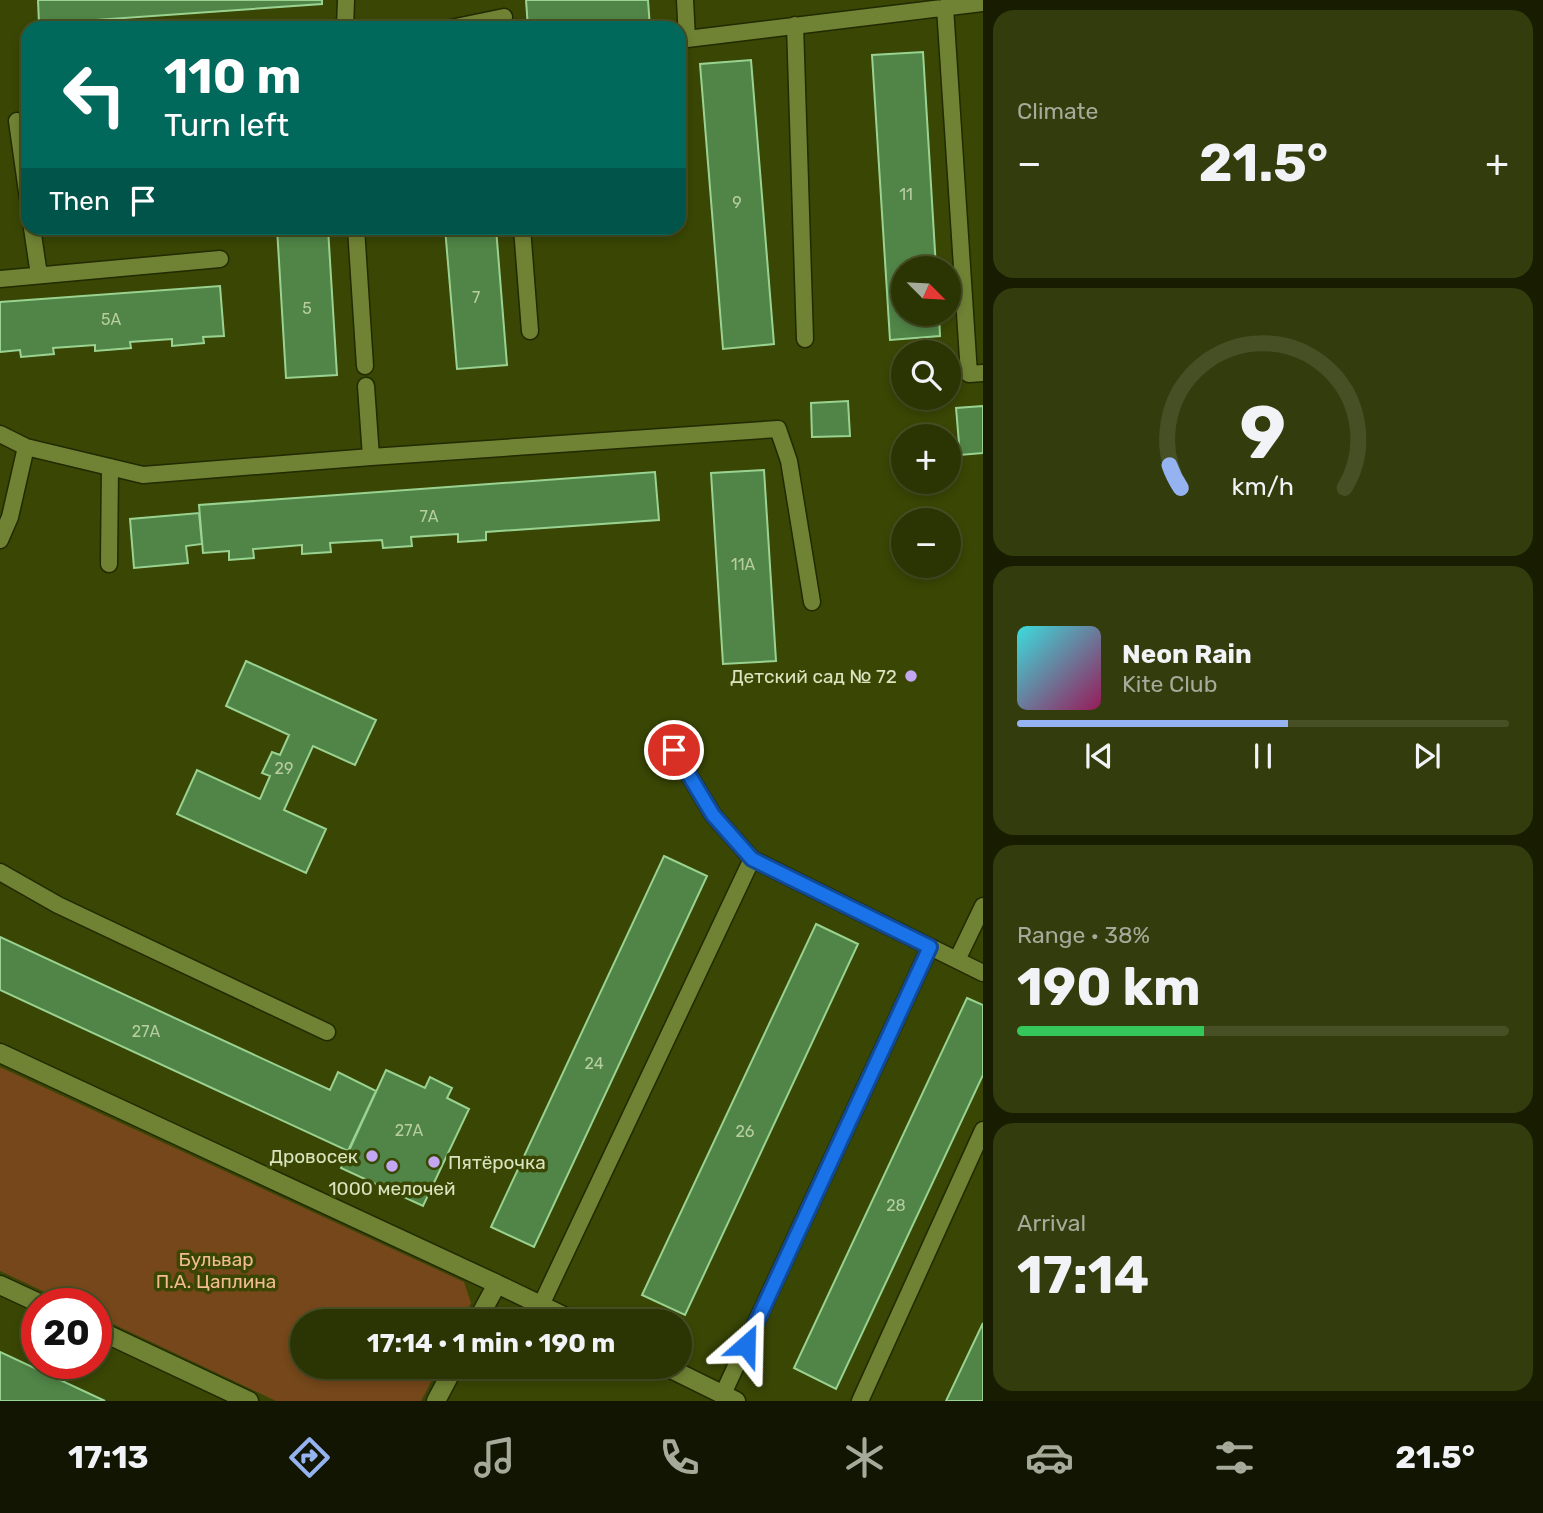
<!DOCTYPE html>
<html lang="en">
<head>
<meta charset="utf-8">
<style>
  :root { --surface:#2b3403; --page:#333c0d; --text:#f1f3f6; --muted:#a6aa9a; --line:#474f25; --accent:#95b2f1 }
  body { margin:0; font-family:Rubik,sans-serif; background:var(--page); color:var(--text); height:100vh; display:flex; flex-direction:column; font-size:26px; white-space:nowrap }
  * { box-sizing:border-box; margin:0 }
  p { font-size:23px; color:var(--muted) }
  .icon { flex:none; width:38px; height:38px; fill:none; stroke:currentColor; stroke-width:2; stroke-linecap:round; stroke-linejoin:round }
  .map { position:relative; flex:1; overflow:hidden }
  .panel { display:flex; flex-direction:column; gap:10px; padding:10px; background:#181d02; width:560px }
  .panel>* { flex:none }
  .hud { position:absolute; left:21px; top:21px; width:665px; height:214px; border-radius:21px; box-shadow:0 4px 10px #0003,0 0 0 2px var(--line); background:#00695c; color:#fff; overflow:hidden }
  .needle { width:46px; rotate:114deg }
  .fabs { position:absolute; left:891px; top:256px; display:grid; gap:14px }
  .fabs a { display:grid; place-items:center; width:70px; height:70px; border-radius:50%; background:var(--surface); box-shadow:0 4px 10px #0003,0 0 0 2px var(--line); font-size:35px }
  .speed { position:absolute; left:21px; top:1288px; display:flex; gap:14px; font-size:35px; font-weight:700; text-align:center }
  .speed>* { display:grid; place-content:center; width:91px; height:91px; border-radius:50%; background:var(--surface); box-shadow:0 4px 10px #0003,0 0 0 2px var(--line); line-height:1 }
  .speed .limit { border:10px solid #d22; background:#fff; color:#111 }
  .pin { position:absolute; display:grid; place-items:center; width:60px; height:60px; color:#fff; margin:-30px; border:4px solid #fff; border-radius:50%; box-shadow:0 2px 7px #0007 }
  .me { position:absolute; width:77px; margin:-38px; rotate:25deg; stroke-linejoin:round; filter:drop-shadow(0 0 5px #0008) }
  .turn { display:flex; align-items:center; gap:24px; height:147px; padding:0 28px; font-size:32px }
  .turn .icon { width:91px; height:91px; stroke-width:2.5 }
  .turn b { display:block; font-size:49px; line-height:60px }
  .then { display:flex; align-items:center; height:66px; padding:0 28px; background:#0003; gap:14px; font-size:26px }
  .big { font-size:52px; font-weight:700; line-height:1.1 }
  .panel .tile { flex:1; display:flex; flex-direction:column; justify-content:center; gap:10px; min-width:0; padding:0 24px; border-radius:21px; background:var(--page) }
  .panel .dial { align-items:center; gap:0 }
  .dial svg { height:182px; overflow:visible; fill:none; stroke:var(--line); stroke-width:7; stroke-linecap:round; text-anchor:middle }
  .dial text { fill:var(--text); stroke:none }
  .song { display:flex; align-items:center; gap:21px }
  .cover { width:84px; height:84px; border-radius:10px; background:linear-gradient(135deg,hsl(180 70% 55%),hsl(330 70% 35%)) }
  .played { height:7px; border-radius:4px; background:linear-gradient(90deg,var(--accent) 55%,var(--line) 55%) }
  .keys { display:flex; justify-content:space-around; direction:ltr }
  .heat { display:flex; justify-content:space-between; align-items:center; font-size:38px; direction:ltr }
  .charge { height:10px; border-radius:5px; background:linear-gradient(90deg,#34c759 38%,var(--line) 0) }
  .trip { position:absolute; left:290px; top:1309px; width:402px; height:70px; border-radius:35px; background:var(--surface); box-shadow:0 4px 10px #0003,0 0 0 2px var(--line); font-weight:700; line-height:70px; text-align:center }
  .tab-bar { display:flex; height:112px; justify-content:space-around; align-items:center; background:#111501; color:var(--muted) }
  .tab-bar .icon { width:49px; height:49px }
  .tab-bar .current { color:var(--accent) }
  .tab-bar b { font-size:32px; color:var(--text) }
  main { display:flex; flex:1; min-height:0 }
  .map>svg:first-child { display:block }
  .green { fill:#75471a }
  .building { fill:#508547; stroke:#9ad391; stroke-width:2 }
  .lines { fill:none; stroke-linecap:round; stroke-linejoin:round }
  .service-casing { stroke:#222a00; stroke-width:19 }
  .minor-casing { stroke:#222a00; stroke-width:21 }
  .service { stroke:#708334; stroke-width:16 }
  .minor { stroke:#708334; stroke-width:18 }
  .route-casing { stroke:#114b97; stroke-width:18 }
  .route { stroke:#1a73e8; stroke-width:12 }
  .poi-dot { fill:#c3a7f2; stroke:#394604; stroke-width:2.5 }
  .labels { text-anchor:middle; stroke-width:7; stroke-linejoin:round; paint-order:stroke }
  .number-label { font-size:16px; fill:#b7cda0 }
  .poi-label { font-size:19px; fill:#d9e5be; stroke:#394604; text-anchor:end }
  .park-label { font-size:19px; fill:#f4bc8e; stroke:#394604 }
</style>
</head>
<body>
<main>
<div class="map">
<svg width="983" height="1401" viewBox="0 0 983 1401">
  <rect width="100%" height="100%" fill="#394604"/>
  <path class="green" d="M0,1067l464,215 7,21 -9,18h-159v46h136l-18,34h-145l-180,-85v-12h-26l-70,-33z"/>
  <path class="building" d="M38,0h284v4l-283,20z
    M526,0h122l2,28h-122z
    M923,52l13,216h-33v45h36l1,23 -50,4 -18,-285z
    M751,60l23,284 -51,5 -23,-285z
    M277,228h51l9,147 -51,3z
    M445,228h51l11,137 -50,4z
    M220,286l4,50 -21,1 1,6 -32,3v-7l-42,3 1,6 -36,3v-6l-42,3 1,6 -33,3 -1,-7 -20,2v-50z
    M848,401l2,35 -38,1 -1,-34z
    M983,406v47l-23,2 -4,-47z
    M764,470l12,191 -53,3 -12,-191z
    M655,472l4,48 -173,12v8l-28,2v-8l-47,3 1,9 -29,2 -1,-8 -52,3 1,9 -29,2v-9l-49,4 1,9 -25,2v-9l-26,2 -4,-48z
    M199,513l3,31 -16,2 2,17 -54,5 -4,-49z
    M246,661l130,59 -21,45 -42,-19 -29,64 42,19 -20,44 -129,-59 20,-44 63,29 10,-23 -8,-3 10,-21 8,3 9,-20 -63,-29z
    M664,856l43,20 -173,371 -43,-20z
    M816,924l42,20 -173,371 -43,-20z
    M0,937l330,153 8,-18 38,19 -28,60 -348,-161z
    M967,998l16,7v70l-147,314 -42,-21z
    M386,1070l39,18 5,-11 22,11 -5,10 22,11 -46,97 -82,-38z
    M983,1323v78h-37z
    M0,1352l105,49h-105z"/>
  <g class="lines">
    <defs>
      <path id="service" d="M685,0l2,39 296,-36
        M945,7l24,367 14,-1
        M795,25l10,314
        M345,28l1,-28
        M451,28l53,-11
        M17,121l11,78
        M32,228l7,47
        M356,228l9,138
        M522,228l8,103
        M0,279l220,-20
        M0,434l26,13 117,28 228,-18 -5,-71
        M371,457l407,-28 11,32 23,141
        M0,540l10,-23 16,-70
        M109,564l1,-97
        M752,859l231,114
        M0,872l58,33 269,127
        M957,960l26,-54
        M541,1305l211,-446 -39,-44 -39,-65
        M723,1394l207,-447
        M860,1401l123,-271"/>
      <path id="minor" d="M0,1053l497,231 -20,37
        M497,1284l77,37
        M0,1285l41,19
        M96,1329l153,72
        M667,1367l69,34
        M436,1401l18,-34"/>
    </defs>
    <use href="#service" class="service-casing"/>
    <use href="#minor" class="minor-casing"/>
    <use href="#service" class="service"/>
    <use href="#minor" class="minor"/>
  </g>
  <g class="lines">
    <defs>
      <path id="route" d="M674,750l39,65 39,44 178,88 -184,398"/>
    </defs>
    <use href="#route" class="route-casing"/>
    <use href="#route" class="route"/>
  </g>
  <g class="poi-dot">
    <circle cx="911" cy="676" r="7"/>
    <circle cx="372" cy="1156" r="7"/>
    <circle cx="434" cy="1162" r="7"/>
    <circle cx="392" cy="1166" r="7"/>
  </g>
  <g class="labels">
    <g class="number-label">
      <text x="906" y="200">11</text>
      <text x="737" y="208">9</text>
      <text x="476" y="303">7</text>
      <text x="307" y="314">5</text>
      <text x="111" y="325">5А</text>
      <text x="429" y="522">7А</text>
      <text x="743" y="570">11А</text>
      <text x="284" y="774">29</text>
      <text x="146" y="1037">27А</text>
      <text x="594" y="1069">24</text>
      <text x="409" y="1136">27А</text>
      <text x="745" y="1137">26</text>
      <text x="896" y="1211">28</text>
    </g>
    <g class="poi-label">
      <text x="897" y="683">Детский сад № 72</text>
      <text x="358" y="1163">Дровосек</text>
      <text x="448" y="1169" text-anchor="start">Пятёрочка</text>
      <text x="392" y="1195" text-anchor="middle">1000 мелочей</text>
    </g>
    <g class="park-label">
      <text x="216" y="1266">Бульвар<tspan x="216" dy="22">П.А. Цаплина</tspan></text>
    </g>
  </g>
</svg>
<div class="fabs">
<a><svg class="needle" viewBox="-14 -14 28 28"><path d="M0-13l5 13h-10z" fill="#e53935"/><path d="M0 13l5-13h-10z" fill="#a6aa9a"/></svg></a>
<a><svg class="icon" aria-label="search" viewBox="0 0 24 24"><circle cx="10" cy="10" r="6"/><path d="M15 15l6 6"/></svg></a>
<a>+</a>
<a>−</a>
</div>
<div class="speed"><div class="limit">20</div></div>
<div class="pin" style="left:674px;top:750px;background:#d93025"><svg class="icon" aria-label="arrive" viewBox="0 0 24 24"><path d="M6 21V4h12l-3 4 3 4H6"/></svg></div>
<svg class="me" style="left:746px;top:1345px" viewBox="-20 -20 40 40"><path d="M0-17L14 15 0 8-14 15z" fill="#1a73e8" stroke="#fff" stroke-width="4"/></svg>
<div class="trip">17:14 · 1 min · 190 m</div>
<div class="hud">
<div class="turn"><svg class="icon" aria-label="left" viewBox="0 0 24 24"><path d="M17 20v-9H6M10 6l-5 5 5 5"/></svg><div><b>110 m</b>Turn left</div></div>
<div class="then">Then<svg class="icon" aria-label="arrive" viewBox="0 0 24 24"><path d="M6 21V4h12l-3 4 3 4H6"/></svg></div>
</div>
</div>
<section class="panel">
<div class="tile"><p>Climate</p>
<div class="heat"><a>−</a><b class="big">21.5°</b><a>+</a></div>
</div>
<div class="tile dial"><svg viewBox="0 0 100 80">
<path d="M14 69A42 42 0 1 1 86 69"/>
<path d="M14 69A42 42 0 0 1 9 59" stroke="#95b2f1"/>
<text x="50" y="56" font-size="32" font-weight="700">9</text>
<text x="50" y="72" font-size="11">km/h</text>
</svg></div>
<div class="tile">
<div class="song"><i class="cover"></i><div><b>Neon Rain</b><p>Kite Club</p></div></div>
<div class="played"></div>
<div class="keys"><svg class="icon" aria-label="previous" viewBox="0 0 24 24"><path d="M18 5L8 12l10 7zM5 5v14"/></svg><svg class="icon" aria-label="pause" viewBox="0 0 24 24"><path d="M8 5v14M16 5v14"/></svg><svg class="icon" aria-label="next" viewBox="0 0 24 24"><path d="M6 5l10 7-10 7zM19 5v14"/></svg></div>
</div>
<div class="tile"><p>Range · 38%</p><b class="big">190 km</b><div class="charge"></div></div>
<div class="tile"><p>Arrival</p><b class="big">17:14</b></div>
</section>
</main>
<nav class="tab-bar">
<b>17:13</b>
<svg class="icon current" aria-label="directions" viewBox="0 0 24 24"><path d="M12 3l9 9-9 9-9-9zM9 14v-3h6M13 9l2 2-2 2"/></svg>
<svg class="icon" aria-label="music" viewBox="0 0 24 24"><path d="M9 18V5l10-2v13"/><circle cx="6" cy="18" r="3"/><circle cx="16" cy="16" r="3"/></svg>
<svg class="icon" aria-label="phone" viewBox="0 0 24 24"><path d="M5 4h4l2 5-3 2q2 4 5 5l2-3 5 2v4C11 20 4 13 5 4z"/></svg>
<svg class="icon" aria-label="climate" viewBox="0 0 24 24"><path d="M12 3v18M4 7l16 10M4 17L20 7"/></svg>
<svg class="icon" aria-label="car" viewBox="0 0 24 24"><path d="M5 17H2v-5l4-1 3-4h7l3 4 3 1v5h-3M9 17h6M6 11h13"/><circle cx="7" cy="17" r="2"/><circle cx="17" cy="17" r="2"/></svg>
<svg class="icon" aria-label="filters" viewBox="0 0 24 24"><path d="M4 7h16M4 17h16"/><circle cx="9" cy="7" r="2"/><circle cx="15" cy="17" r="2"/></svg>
<b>21.5°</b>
</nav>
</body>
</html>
